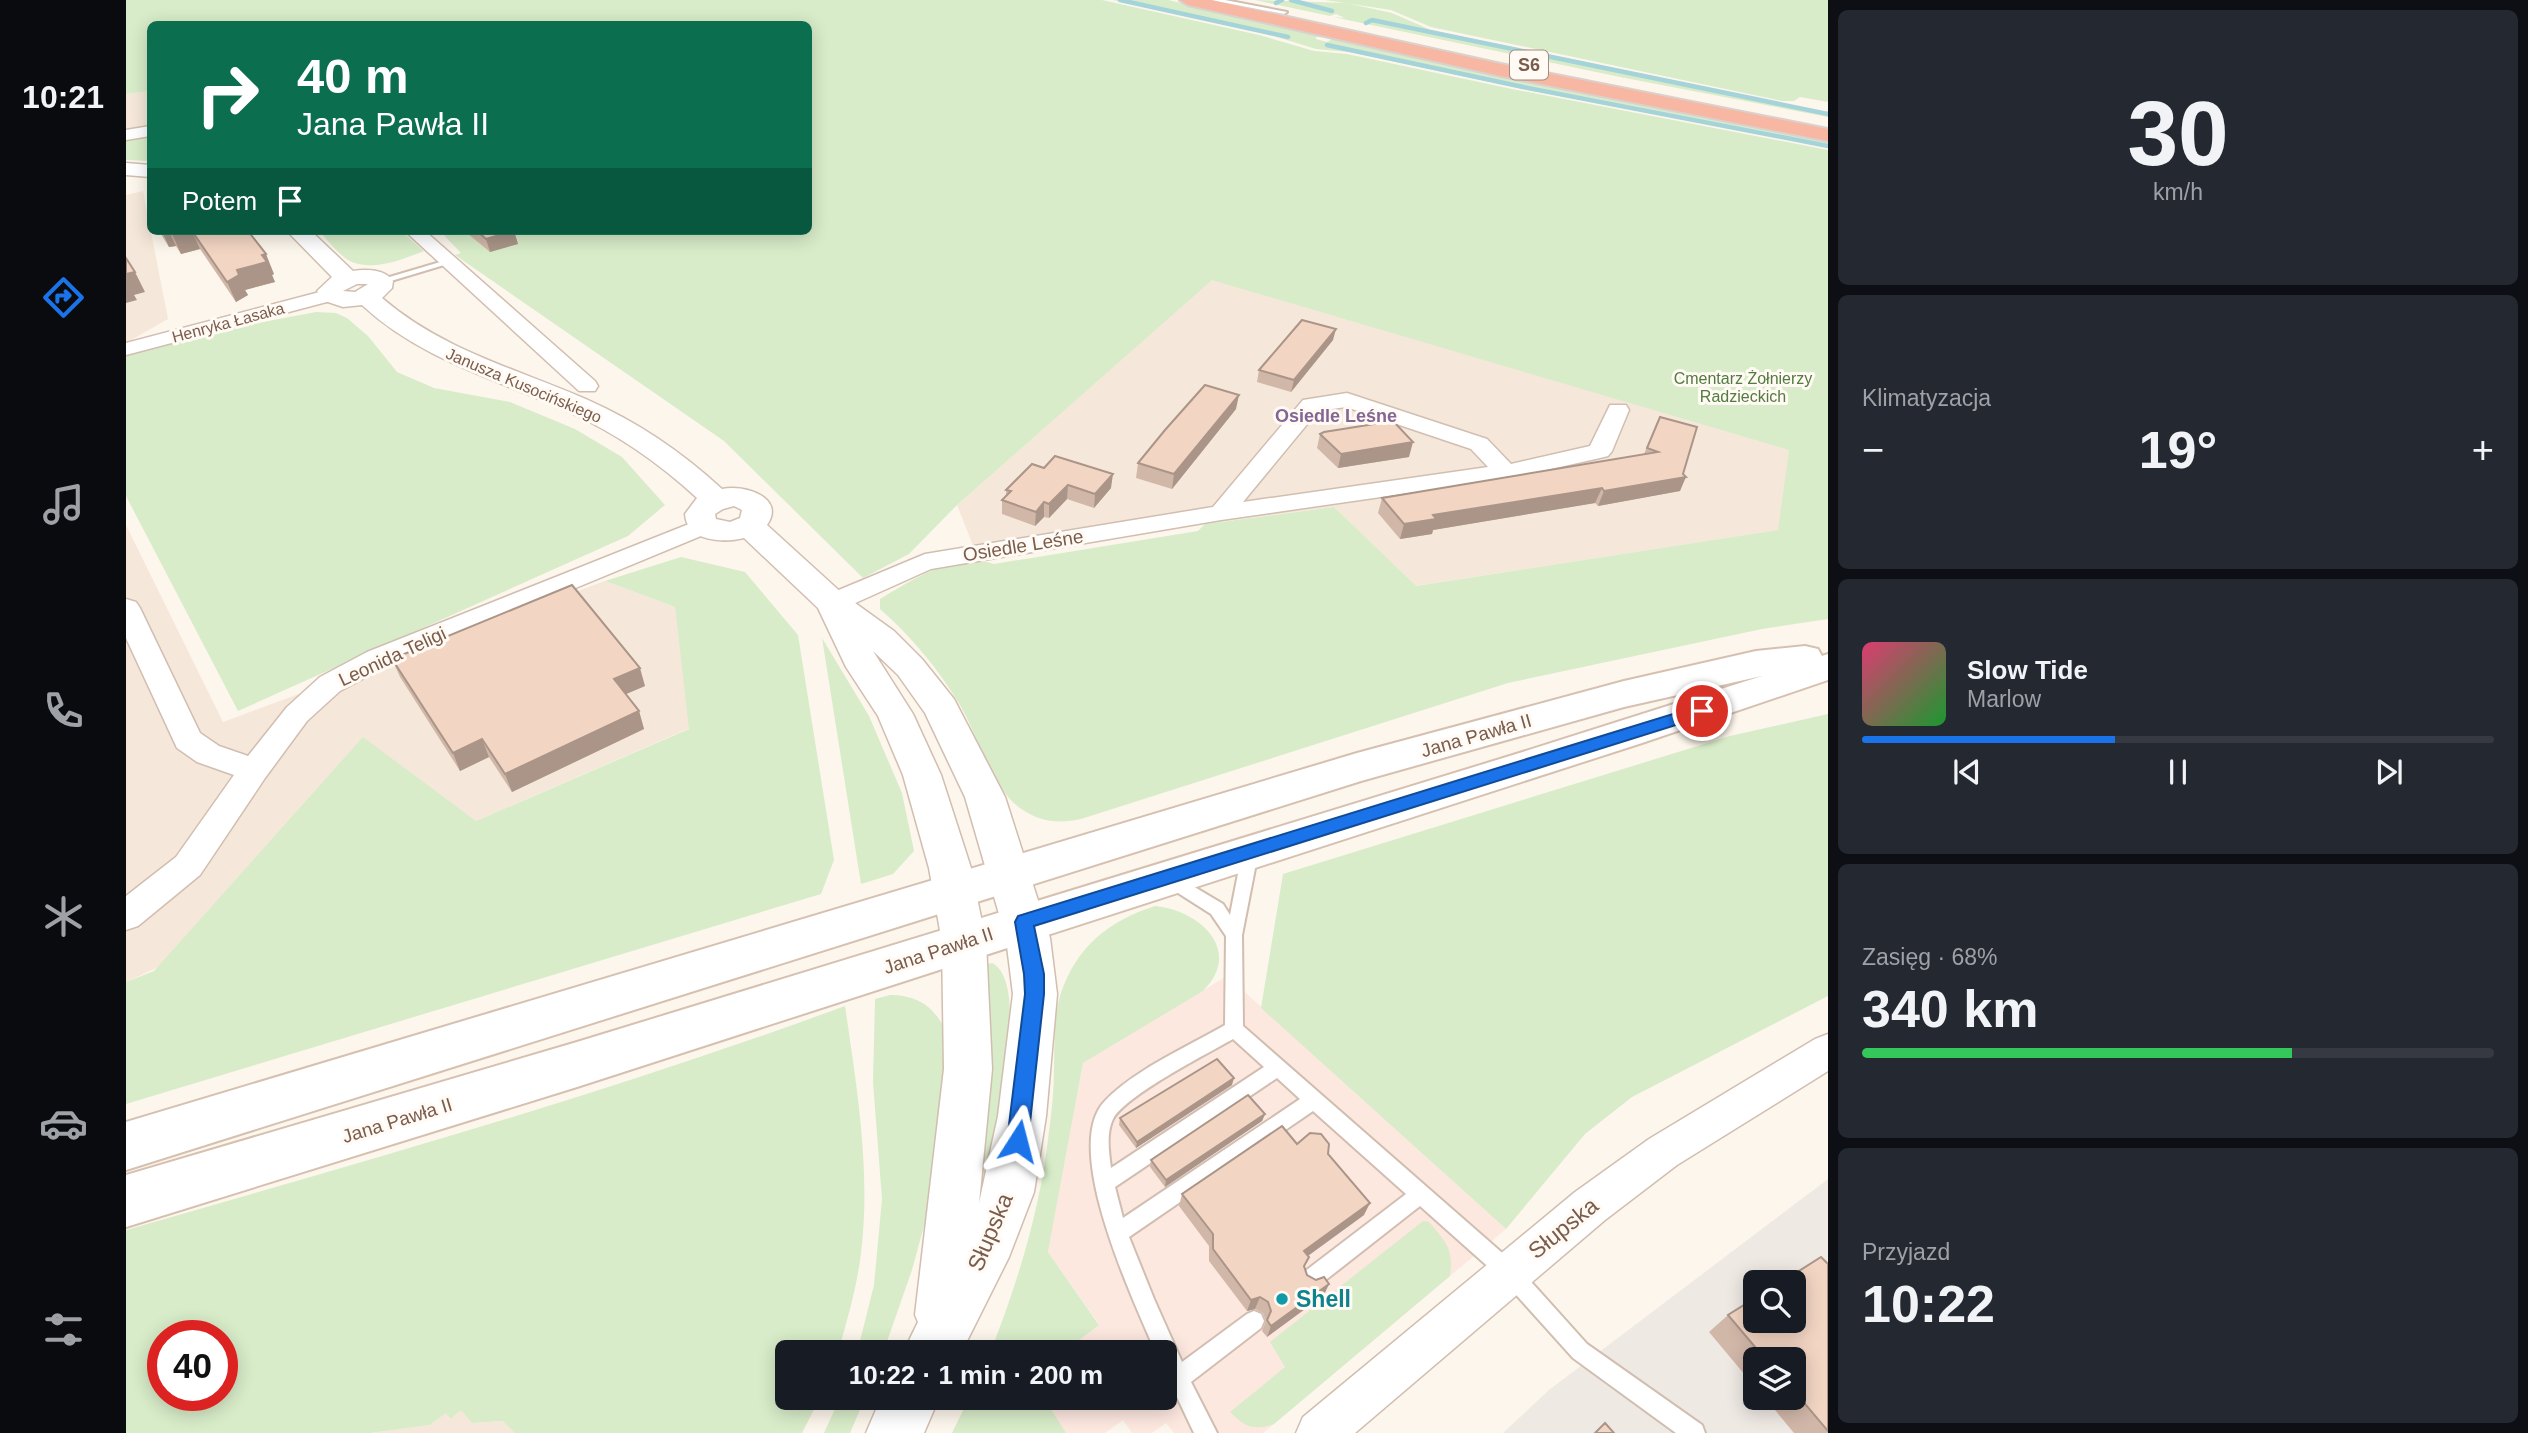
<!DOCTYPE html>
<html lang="pl">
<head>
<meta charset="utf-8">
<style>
  :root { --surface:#171b24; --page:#242831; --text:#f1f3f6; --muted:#9ea1a6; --line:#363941; --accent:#1a73e8 }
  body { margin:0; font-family:Helvetica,sans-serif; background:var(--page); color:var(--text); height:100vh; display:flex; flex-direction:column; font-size:26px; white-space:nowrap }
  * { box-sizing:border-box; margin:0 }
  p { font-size:23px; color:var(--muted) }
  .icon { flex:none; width:38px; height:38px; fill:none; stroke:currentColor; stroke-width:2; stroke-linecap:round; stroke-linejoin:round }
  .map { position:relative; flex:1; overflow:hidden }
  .drawer { display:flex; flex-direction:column; gap:10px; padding:10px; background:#0d0f14; width:700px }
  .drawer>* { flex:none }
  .guide { position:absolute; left:21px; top:21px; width:665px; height:214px; border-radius:10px; box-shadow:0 4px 18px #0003; background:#0b6e4f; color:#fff; overflow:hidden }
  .tools { position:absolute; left:1617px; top:1270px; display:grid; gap:14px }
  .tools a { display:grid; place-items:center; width:63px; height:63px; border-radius:10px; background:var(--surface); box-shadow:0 4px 18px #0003; font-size:35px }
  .speed { position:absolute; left:21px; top:1320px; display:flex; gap:14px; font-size:35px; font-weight:700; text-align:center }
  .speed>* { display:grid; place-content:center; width:91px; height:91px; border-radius:50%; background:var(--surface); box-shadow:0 4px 18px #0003; line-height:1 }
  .speed .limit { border:10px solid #d22; background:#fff; color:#111 }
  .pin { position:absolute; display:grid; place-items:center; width:60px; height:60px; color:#fff; margin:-30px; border:4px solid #fff; border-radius:50%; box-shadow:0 2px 7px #0007 }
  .me { position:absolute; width:77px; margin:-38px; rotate:9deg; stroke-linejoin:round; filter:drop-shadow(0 0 5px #0008) }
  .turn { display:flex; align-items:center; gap:24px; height:147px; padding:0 35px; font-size:32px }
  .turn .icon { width:91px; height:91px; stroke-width:2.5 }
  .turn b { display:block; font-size:49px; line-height:60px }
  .then { display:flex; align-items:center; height:66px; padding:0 35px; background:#0003; gap:14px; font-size:26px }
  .big { font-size:52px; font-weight:600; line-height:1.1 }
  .drawer .card { flex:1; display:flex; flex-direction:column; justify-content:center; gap:10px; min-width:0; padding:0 24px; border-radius:10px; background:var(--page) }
  .drawer .dial { align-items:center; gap:0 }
  .dial b { font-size:91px; line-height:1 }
  .song { display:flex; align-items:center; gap:21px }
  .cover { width:84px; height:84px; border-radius:10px; background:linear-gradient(135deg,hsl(340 70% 55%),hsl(130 70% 35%)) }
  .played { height:7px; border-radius:4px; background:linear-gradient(90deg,var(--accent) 40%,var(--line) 40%) }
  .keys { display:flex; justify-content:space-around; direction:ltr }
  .heat { display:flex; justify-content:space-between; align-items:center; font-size:38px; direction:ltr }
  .charge { height:10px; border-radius:5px; background:linear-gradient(90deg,#34c759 68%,var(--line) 0) }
  .trip { position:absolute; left:649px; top:1340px; width:402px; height:70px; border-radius:10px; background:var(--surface); box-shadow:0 4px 18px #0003; font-weight:600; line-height:70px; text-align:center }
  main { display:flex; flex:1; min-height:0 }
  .tabs { display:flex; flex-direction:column; width:126px; justify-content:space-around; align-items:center; background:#090b0e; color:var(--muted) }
  .tabs .icon { width:49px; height:49px }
  .tabs .current { color:var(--accent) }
  .tabs b { font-size:32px; color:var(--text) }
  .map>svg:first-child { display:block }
  .residential { fill:#f5e8da }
  .commercial { fill:#fde8e0 }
  .industrial { fill:#efe9e4; fill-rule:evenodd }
  .green { fill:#d8ecc9; fill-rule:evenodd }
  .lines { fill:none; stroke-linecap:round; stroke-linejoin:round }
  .stream { stroke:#a5d3da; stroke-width:4.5 }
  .service-casing { stroke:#d1beb0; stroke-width:4 }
  .minor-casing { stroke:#d1beb0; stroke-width:3 }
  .tertiary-casing { stroke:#d1beb0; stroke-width:3 }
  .secondary-casing { stroke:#d6c0b0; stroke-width:4 }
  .motorway-casing { stroke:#dad1cd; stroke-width:4 }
  .service { fill:#fff; fill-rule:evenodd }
  .minor { fill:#fff; fill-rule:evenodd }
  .tertiary { fill:#fff; fill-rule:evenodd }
  .secondary { fill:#fff; fill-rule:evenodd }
  .motorway { fill:#f7b7a3; fill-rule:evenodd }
  .wall { fill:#d1b7a8 }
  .shaded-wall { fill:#aa9588 }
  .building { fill:#f3d5c3; stroke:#aa9588; stroke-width:2 }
  .route { fill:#1a73e8; stroke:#114b97; stroke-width:2 }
  .culture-dot { fill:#0f9aa8; stroke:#fffaf3; stroke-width:2.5 }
  .labels { text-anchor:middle; stroke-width:6; stroke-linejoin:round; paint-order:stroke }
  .far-street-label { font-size:16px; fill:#7a5c4d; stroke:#fffaf3 }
  .far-park-label { font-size:16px; fill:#537a41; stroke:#fffaf3 }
  .shield { fill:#fffaf3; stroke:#a28b7f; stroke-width:2 }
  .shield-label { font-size:18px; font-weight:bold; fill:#7a5c4d }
  .far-neighbourhood-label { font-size:18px; font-weight:bold; fill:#846695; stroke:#fffaf3 }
  .street-label { font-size:19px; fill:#7a5c4d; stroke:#fffaf3 }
  .near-street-label { font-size:23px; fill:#7a5c4d; stroke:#fffaf3 }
  .near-culture-label { font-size:23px; font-weight:bold; fill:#0d838f; stroke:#fffaf3; text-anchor:start }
</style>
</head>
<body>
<main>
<nav class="tabs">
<b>10:21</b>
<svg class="icon current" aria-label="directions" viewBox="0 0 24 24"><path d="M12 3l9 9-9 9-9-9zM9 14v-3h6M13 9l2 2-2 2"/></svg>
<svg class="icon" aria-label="music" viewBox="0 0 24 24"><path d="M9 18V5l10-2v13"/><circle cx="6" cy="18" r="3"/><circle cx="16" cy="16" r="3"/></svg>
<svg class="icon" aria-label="phone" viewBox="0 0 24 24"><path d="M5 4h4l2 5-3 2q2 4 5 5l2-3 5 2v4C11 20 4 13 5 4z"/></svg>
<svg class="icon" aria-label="climate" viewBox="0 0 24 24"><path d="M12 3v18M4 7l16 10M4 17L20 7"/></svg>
<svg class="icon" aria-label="car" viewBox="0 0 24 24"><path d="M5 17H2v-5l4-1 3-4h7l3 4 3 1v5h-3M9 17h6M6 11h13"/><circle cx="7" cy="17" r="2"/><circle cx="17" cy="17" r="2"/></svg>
<svg class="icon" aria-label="filters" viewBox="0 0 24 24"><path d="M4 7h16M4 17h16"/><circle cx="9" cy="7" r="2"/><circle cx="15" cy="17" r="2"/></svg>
</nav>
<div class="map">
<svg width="1702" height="1433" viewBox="0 0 1702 1433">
  <rect width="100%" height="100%" fill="#fdf6ec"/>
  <path class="residential" d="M24,91v34l-24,5v-36z
    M17,191l25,128 -42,24v-148z
    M1086,279l578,171 -11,80 -364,56 -81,-79 -358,46 -19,-48z
    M0,525l97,197 382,-141 70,26 15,121 -214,93 -350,161z
    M335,1409l11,14 32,-2 11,12h-145l60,-8 17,-13 2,7z"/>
  <path class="commercial" d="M1101,976l279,253 -243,204h-89l-8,-10 -14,10h-20l-9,-13 -18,13h-39l-18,-27 9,-8h109v-45h-104l37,-29 -51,-72 35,-189z"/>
  <path class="industrial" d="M1702,1179v254h-325l46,-43zM1629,1283h39v38h-39zM1629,1360h39v38h-39z"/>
  <path class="green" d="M0,0h976l157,35 55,16 33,3 165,35 316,61v469l-66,10 -254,54 -427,136c-22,5 -42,3 -61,-11 -28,-20 -43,-74 -60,-103 -21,-35 -49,-69 -80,-96v-10c32,-19 75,-48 114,-35l204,-33 7,-7 129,-17 82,79 362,-56 11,-80 -577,-170 -255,225 -48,49 -46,24 -139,-137 -269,-186 6,-2 -21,-22h368v-207h-658v67l-24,3z
    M987,0h55l163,37h-15v2l11,3 7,-4 205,46 289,58v5l-295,-56 -184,-39 -33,-3 -52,-16z
    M1129,0l91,3 46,10 39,17 395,82 2,-2v7l-208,-40 -287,-60 12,1 -9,-4 -6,2z
    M1199,0h503v102l-28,-5 -6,4h-12l-351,-74 -40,-17z
    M1153,14l275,60 274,54v3l-553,-115z
    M24,136v25l-24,-1v-20z
    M193,231h82l23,20c-21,8 -48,20 -72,11 -12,-5 -24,-22 -33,-31z
    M190,312l20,1 11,5 21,18 29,36 37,16 76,14 65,27 47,28 43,48 -37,31 -390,175 -112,-215v-143l104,-27 2,2z
    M555,557l64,15 53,63 36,225 -13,34 -695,210v-122l28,-11 209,-234 113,84 213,-92 -14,-122 -70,-26z
    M696,638l47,78 33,77 12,58 -21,23 -32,10z
    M1702,714v282l-196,101 -47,37 -79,95 -245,-221 22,-134 447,-138z
    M1029,906c44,4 89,44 48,85l-120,72 -35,189 51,73 -37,28h-72c28,-71 51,-146 59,-222 3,-21 5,-42 5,-64 1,-24 -1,-51 7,-74 16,-47 48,-72 94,-87z
    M866,963c47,22 -11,238 -21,282l14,-274 2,-7z
    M764,995c30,0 47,14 58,41l-21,179 -15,55 -29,83h-26l17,-68 8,-86 -9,-117 2,-83z
    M719,1006c12,82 26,165 16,247 -4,34 -14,67 -23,100h-50v45h32l-18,35h-287l-12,-12 -31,2 -11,-13 -11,9 -4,-6 -16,12 -60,8h-244v-203c241,-69 483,-137 719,-224zM37,1335h59v60h-59z
    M1297,1221l6,1c17,20 25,27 21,54l-176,148c-21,7 -29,3 -44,-12l55,-45 -15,-25z
    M714,1398h25l-15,35h-26z
    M843,1398h88l-8,8 17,27h-114z"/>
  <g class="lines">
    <path class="stream" d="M994,0l168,37
      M1165,0l41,11
      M1150,3l6,-3
      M1240,23l6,-3 456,94
      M1201,45l196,42 305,59"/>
    <defs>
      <path id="service" d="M1085,0h14l62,12 -3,2z
        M321,260l7,2 -73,22 -5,-3z
        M1124,847l5,2 3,4 -16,82 1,91 273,239 71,79 115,81 3,8h-29l-103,-75 -71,-79 -82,-73 -102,80 -7,3 -7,-3 -3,-7 3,-7 102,-78 -93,-83 -184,126 25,62 28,63 65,-48 7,-3 7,3 3,7 -3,7 -70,54 26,51h-23l-28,-59v-21h-10c-22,-52 -95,-204 -52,-251 28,-31 85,-56 121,-77l1,-89 -15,-22 -47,-30 -2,-4 2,-4 6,-2 6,2 47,28 7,11 12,-62 3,-4zM1107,1039l31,28 -153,101c-2,-16 -5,-35 2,-49 13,-24 94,-65 120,-80zM1151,1078l23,21 -177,119 -8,-31z"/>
      <path id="minor" d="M24,126v10l-24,4v-10z
        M279,231h20l170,150 3,5 -3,5h-16z
        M205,289l7,2 3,4 -3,4 -212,56v-12z
        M1221,393l140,46 24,25 79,-18 20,-41h16l3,5 -17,41 -4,5 -8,2 -94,21 -285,41 -290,49 -89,40 -10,3 -10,-3 -4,-6 4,-6 103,-43 288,-47 90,-107zM1220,407l125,42 17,18 -245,35 75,-91z
        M578,518l9,3 4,5 -4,5 -326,135 -47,25 -33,30 -42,57 -65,97 -62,51 -12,4v-34l50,-39 58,-82 -37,-13 -20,-14 -51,-110v-39l10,3 4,6 60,125 19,13 29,10 39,-49 33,-30 47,-25z
        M1702,1034v37l-151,94 -72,55 -250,213h-59l7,-16 272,-225 74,-53 166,-100z"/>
      <path id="tertiary" d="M0,163l24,2v12l-24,-2z
        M161,231h24l42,40c13,-2 32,-2 40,10l-1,7 -10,10c60,52 135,71 206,102 50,22 95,53 134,89 23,-5 64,9 45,36l77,70 50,36 28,28 32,40 51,98 45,141 7,56 -11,122 -12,76 -25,65 -48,96h-58l15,-31 -3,-7 29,-246 -2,-127 -13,-74 -26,-93 -25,-59 -32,-49 -28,-59 -74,-70c-21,5 -57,4 -59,-24l12,-16c-38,-35 -81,-65 -128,-86 -72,-33 -148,-52 -207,-107l-19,2 -21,-7 -5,-9 15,-14zM231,284h11l-13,8 -12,-1zM608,506l8,4 -2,8 -10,4 -14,-3 -1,-5 8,-5zM747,651l25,24 27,38 40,84 41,141 7,56 -15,122 -19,87 13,-134 -6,-127 -15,-74 -30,-93 -28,-61z
        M755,1398h58l-15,35h-58z"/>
      <path id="secondary" d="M1679,646l13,3 4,7 6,-2v26l-186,63 -1065,344 -451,140v-52l451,-133 936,-287 249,-79 -138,31 -263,74 -1235,389v-48l1231,-369 267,-72 132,-30z"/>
      <path id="motorway" d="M1054,0h31l290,64 327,65v12l-327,-65 -313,-71z"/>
    </defs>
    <use href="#service" class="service-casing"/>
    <use href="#minor" class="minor-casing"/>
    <use href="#tertiary" class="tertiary-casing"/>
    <use href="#secondary" class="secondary-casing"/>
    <use href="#motorway" class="motorway-casing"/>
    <use href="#service" class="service"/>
    <use href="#minor" class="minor"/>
    <use href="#tertiary" class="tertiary"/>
    <use href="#secondary" class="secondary"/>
    <use href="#motorway" class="motorway"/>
  </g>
  <path class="wall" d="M33,231h59l2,3 54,40 -2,1 3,7 -30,8 3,5 -12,7 -36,-53 -19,5 -5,-8 -7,1z
    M330,231h58l4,13 -28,8 -23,-19 -7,2z
    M1207,340l-42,52 -34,-10 2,-12z
    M1110,409l-64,80 -36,-11 2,-15z
    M1534,417l23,57 -3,17 -82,15 -3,-3 -162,27 -1,4 -32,5 -22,-26 4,-15 262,-44z
    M1194,434l89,23 -71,11 -21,-20z
    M906,464l79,24 -17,20 -27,-9 -18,19 -5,-1 -9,9 -33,-12v-14l4,-4v-6z
    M266,659l253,27 -19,8 13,17 5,18 -132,63 -23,-35 -29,14 -60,-94z
    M1106,1085l-96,63 -17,-23 1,-7z
    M1139,1114l-3,7 -97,66 -15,-20 1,-7z
    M1171,1144l31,10 36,61 -56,41 1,1 -5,10 3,8 17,20 -57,42 -5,-6 4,-10 -3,-8 -8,-4 -8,2 -38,-50v-15l-30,-40 3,-12z
    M1702,1264v169h-34l-29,-35h29v-38h-39v27l-46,-55 19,-17z"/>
  <path class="shaded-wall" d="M36,231h7l7,15 -7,1z
    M59,231h7l8,18 -19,5 -9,-20z
    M333,231h7l1,2 -7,2z
    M388,231l4,13 -28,8 -4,-13z
    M140,254l8,20 -2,1 3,7 -30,8 3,5 -12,7 -9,-20 10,-12 25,-15z
    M9,272l10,20 -11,3 3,5 -11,3v-29z
    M1210,329l-3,11 -42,52 3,-12z
    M1113,395l-3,14 -64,80 2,-15z
    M1287,442l-4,15 -71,11 3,-14z
    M987,474l-2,14 -17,20 1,-14z
    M1560,477l-6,14 -82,15 6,-15z
    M942,485l-1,14 -18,19v-14z
    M1476,488l-7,15 -162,27 -1,4 -32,5 4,-15 29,-9z
    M918,502v15l-9,9 1,-14z
    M514,668l5,18 -26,11 -5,-18z
    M513,711l5,18 -132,63 -7,-18z
    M356,739l7,18 -29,14 -7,-18z
    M1108,1078l-2,7 -96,63 1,-6z
    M1139,1114l-3,7 -97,66 1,-7z
    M1244,1203l-6,12 -66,48 6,-12z
    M1203,1284l-5,11 -57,42 4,-11z
    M1134,1297l-5,12 -8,2 4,-11z"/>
  <path class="building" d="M44,231h15l-13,3z
    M66,231h26l2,3 11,-3h6l2,2 9,-2 18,23 -4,1 5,7 -30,8 2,5 -12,7z
    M351,231h36l-27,8z
    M0,258l9,14 -9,2z
    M1176,320l34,9 -42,51 -35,-10z
    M1079,385l34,10 -65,79 -36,-11 27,-33z
    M1534,417l37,10 -14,47 3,3 -82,14 -2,-3 -169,27 3,4 -32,5 -22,-26 276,-46 -11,-4z
    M1267,421l20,21 -72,12 -21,-20 4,-2z
    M929,456l58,18 -18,20 -27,-9 -19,19 -5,-2 -8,10 -34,-12 9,-9 -5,-1 26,-26 12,4z
    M446,585l68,83 -26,11 25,32 -134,63 -23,-35 -29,14 -61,-94z
    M1091,1059l17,19 -97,64 -17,-24z
    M1122,1095l17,19 -99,66 -15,-20z
    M1156,1126l15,18 13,-11 11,1 8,10 -1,10 42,49 -66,48 5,6 -5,9 3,9 9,5 8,-3 5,7 -58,42 -4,-6 4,-9 -3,-9 -8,-5 -9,3 -38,-51v-15l-31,-40z
    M1695,1257l7,7v167l-34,-40v-31h-28l-38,-45 27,-17v23h39v-38h-14z
    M1479,1423l9,10h-19z"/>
  <path class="route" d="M1576,705l8,6 -2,4 -674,211 10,48v20l-16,147 -3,7 -7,3 -8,-3 -3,-7 18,-147 -1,-20 -9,-52 3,-6z"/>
  <circle class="culture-dot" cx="1156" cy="1299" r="7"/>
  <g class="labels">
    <g class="far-street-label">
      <text transform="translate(102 322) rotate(-15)" y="6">Henryka Łasaka</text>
      <text transform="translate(398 385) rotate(23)" y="6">Janusza Kusocińskiego</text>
    </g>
    <g class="far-park-label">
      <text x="1617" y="384">Cmentarz Żołnierzy<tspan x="1617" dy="18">Radzieckich</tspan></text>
    </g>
    <rect class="shield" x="1384" y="50.5" width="38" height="29" rx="5"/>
    <g class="shield-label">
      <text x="1403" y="71">S6</text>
    </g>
    <g class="far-neighbourhood-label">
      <text x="1210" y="422">Osiedle Leśne</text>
    </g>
    <g class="street-label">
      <text transform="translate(897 545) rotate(-9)" y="7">Osiedle Leśne</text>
      <text transform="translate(266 656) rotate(-25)" y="7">Leonida Teligi</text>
      <text transform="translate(1350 735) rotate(-16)" y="7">Jana Pawła II</text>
      <text transform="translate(812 950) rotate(-18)" y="7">Jana Pawła II</text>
      <text transform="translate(271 1120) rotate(-17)" y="7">Jana Pawła II</text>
    </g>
    <g class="near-street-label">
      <text transform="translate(1437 1228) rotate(-39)" y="8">Słupska</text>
      <text transform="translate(864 1232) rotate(-67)" y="8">Słupska</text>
    </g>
    <g class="near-culture-label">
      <text x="1170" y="1307">Shell</text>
    </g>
  </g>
</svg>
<div class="tools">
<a><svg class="icon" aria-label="search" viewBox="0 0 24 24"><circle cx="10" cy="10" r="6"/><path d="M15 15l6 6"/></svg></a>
<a><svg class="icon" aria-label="layers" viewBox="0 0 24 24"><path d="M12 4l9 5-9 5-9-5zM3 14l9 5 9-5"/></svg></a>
</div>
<div class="speed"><div class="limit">40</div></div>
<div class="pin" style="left:1576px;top:711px;background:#d93025"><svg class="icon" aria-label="arrive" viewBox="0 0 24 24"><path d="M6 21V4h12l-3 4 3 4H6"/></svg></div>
<svg class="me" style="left:892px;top:1141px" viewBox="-20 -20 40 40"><path d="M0-17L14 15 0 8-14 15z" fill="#1a73e8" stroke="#fff" stroke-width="4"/></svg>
<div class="trip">10:22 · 1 min · 200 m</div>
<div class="guide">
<div class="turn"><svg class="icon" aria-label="right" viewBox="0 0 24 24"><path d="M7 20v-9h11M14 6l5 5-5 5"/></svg><div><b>40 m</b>Jana Pawła II</div></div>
<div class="then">Potem<svg class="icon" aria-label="arrive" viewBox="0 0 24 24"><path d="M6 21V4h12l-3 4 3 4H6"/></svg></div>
</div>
</div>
<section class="drawer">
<div class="card dial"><b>30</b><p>km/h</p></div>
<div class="card"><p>Klimatyzacja</p>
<div class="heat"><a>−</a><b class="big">19°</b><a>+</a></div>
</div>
<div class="card">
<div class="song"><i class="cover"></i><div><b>Slow Tide</b><p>Marlow</p></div></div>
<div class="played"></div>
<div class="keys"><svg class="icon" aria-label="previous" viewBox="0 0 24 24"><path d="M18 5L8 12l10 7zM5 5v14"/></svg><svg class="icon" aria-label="pause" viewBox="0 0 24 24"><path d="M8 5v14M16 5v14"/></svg><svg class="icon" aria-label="next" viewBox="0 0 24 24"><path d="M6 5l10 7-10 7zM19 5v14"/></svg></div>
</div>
<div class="card"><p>Zasięg · 68%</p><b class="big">340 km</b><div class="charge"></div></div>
<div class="card"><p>Przyjazd</p><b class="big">10:22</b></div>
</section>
</main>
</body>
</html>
